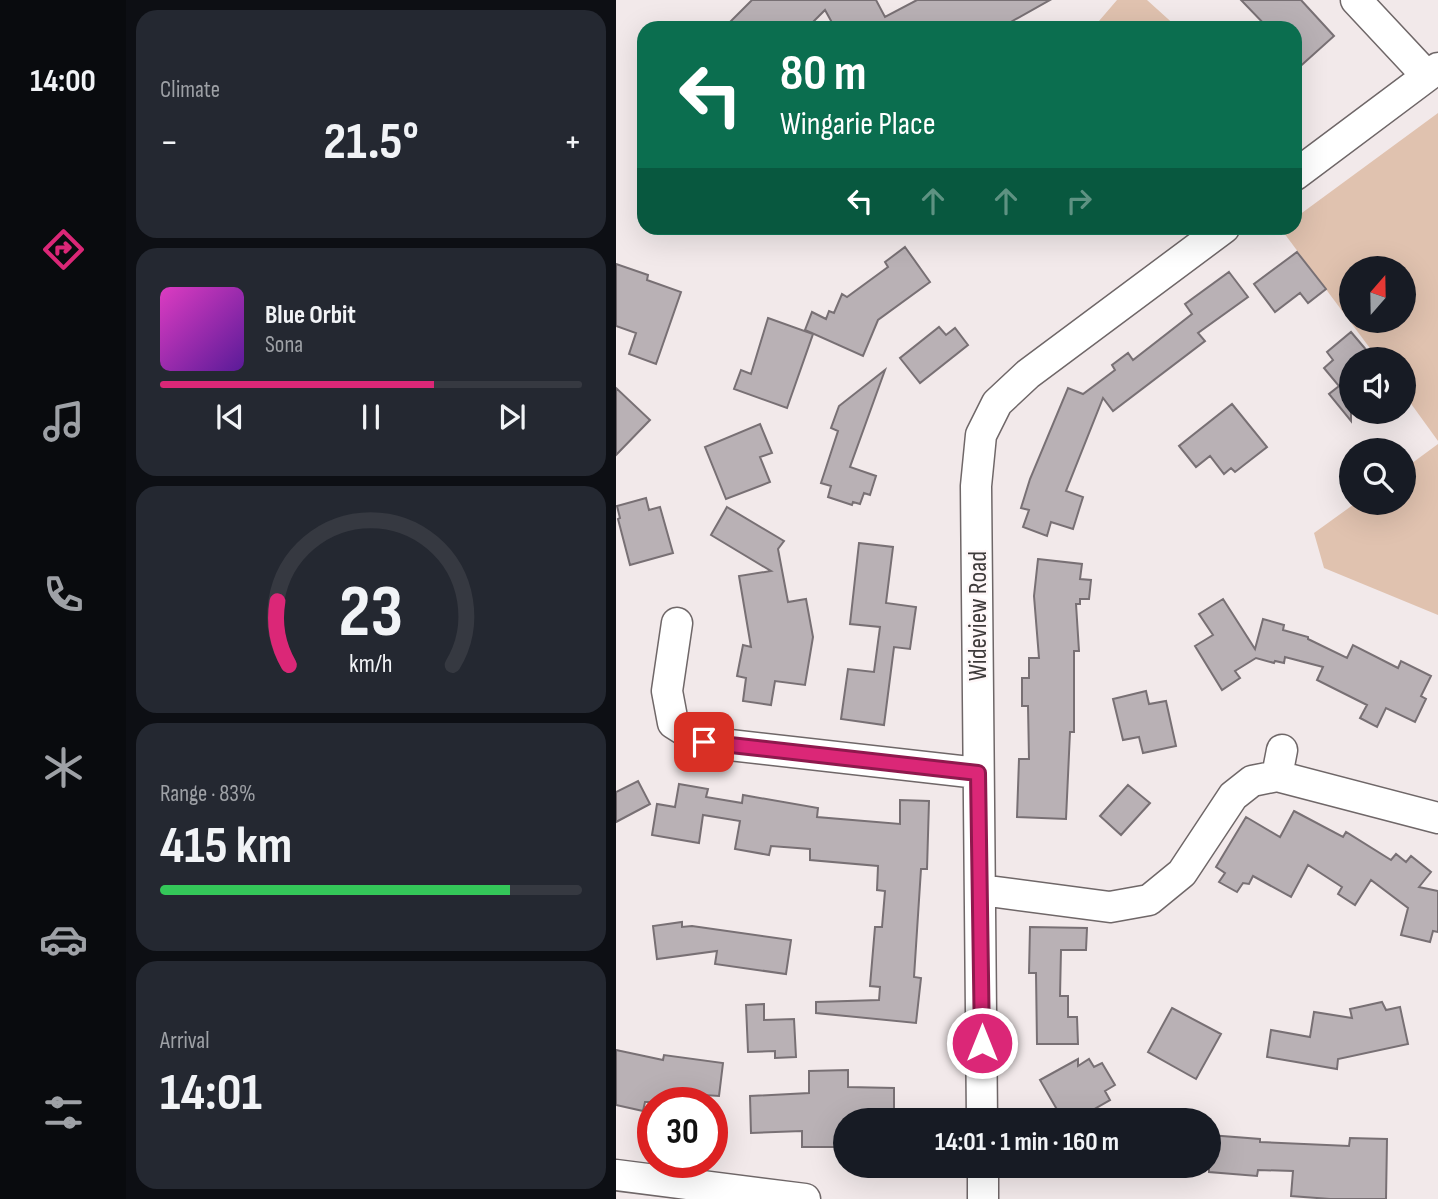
<!DOCTYPE html>
<html lang="en">
<head>
<meta charset="utf-8">
<style>
  :root { --surface:#171b24; --page:#242831; --text:#f1f3f6; --muted:#9ea1a6; --line:#363941; --accent:#db2777 }
  body { margin:0; font-family:"Sofia Sans Condensed",sans-serif; background:var(--page); color:var(--text); height:100vh; display:flex; flex-direction:column; font-size:26px; white-space:nowrap }
  * { box-sizing:border-box; margin:0 }
  p { font-size:23px; color:var(--muted) }
  .icon { flex:none; width:38px; height:38px; fill:none; stroke:currentColor; stroke-width:2; stroke-linecap:round; stroke-linejoin:round }
  .map { position:relative; flex:1; overflow:hidden }
  .sheet { display:flex; flex-direction:column; gap:10px; padding:10px; background:#0d0f14; width:490px }
  .sheet>* { flex:none }
  .guide { position:absolute; left:21px; top:21px; width:665px; height:214px; border-radius:21px; box-shadow:0 7px 28px #0002; background:#0b6e4f; color:#fff; overflow:hidden }
  .needle { width:46px; rotate:20deg }
  .fabs { position:absolute; left:723px; top:256px; display:grid; gap:14px }
  .fabs a { display:grid; place-items:center; width:77px; height:77px; border-radius:50%; background:var(--surface); box-shadow:0 7px 28px #0002; font-size:35px }
  .speed { position:absolute; left:21px; top:1087px; display:flex; gap:14px; font-size:35px; font-weight:700; text-align:center }
  .speed>* { display:grid; place-content:center; width:91px; height:91px; border-radius:50%; background:var(--surface); box-shadow:0 7px 28px #0002; line-height:1 }
  .speed .limit { border:10px solid #d22; background:#fff; color:#111 }
  .pin { position:absolute; display:grid; place-items:center; width:60px; height:60px; color:#fff; margin:-30px; border-radius:14px; box-shadow:0 4px 10px #0006 }
  .me { position:absolute; width:77px; margin:-38px; rotate:0deg; stroke-linejoin:round; filter:drop-shadow(0 0 5px #0008) }
  .turn { display:flex; align-items:center; gap:24px; height:147px; padding:0 28px; font-size:32px }
  .turn .icon { width:91px; height:91px; stroke-width:2.5 }
  .turn b { display:block; font-size:49px; line-height:60px }
  .lanes { display:flex; align-items:center; height:66px; padding:0 28px; background:#0003; justify-content:center; gap:35px; direction:ltr }
  .lanes .off { opacity:.35 }
  .big { font-size:52px; font-weight:700; line-height:1.1 }
  .sheet .widget { flex:1; display:flex; flex-direction:column; justify-content:center; gap:10px; min-width:0; padding:0 24px; border-radius:21px; background:var(--page) }
  .sheet .dial { align-items:center; gap:0 }
  .dial svg { height:182px; overflow:visible; fill:none; stroke:var(--line); stroke-width:7; stroke-linecap:round; text-anchor:middle }
  .dial text { fill:var(--text); stroke:none }
  .song { display:flex; align-items:center; gap:21px }
  .cover { width:84px; height:84px; border-radius:10px; background:linear-gradient(135deg,hsl(310 70% 55%),hsl(270 70% 35%)) }
  .played { height:7px; border-radius:4px; background:linear-gradient(90deg,var(--accent) 65%,var(--line) 65%) }
  .keys { display:flex; justify-content:space-around; direction:ltr }
  .heat { display:flex; justify-content:space-between; align-items:center; font-size:38px; direction:ltr }
  .charge { height:10px; border-radius:5px; background:linear-gradient(90deg,#34c759 83%,var(--line) 0) }
  .trip { position:absolute; left:217px; top:1108px; width:388px; height:70px; border-radius:35px; background:var(--surface); box-shadow:0 7px 28px #0002; font-weight:700; line-height:70px; text-align:center }
  main { display:flex; flex:1; min-height:0 }
  .menu { display:flex; flex-direction:column; width:126px; justify-content:space-around; align-items:center; background:#090b0e; color:var(--muted) }
  .menu .icon { width:49px; height:49px }
  .menu .on { color:var(--accent) }
  .menu b { font-size:32px; color:var(--text) }
  .map>svg:first-child { display:block }
  .green { fill:#e0c2af; fill-rule:evenodd }
  .building { fill:#b9b1b5; stroke:#787074; stroke-width:2 }
  .lines { fill:none; stroke-linecap:round; stroke-linejoin:round }
  .minor-casing { stroke:#6f6768; stroke-width:33 }
  .minor { stroke:#fff; stroke-width:30 }
  .route-casing { stroke:#8e194d; stroke-width:18 }
  .route { stroke:#db2777; stroke-width:12 }
  .labels { text-anchor:middle; stroke-width:5; stroke-linejoin:round; paint-order:stroke }
  .street-label { font-size:26px; fill:#3f3b3b; stroke:#fef7f8 }
</style>
</head>
<body>
<main>
<nav class="menu">
<b>14:00</b>
<svg class="icon on" aria-label="directions" viewBox="0 0 24 24"><path d="M12 3l9 9-9 9-9-9zM9 14v-3h6M13 9l2 2-2 2"/></svg>
<svg class="icon" aria-label="music" viewBox="0 0 24 24"><path d="M9 18V5l10-2v13"/><circle cx="6" cy="18" r="3"/><circle cx="16" cy="16" r="3"/></svg>
<svg class="icon" aria-label="phone" viewBox="0 0 24 24"><path d="M5 4h4l2 5-3 2q2 4 5 5l2-3 5 2v4C11 20 4 13 5 4z"/></svg>
<svg class="icon" aria-label="climate" viewBox="0 0 24 24"><path d="M12 3v18M4 7l16 10M4 17L20 7"/></svg>
<svg class="icon" aria-label="car" viewBox="0 0 24 24"><path d="M5 17H2v-5l4-1 3-4h7l3 4 3 1v5h-3M9 17h6M6 11h13"/><circle cx="7" cy="17" r="2"/><circle cx="17" cy="17" r="2"/></svg>
<svg class="icon" aria-label="filters" viewBox="0 0 24 24"><path d="M4 7h16M4 17h16"/><circle cx="9" cy="7" r="2"/><circle cx="15" cy="17" r="2"/></svg>
</nav>
<section class="sheet">
<div class="widget"><p>Climate</p>
<div class="heat"><a>−</a><b class="big">21.5°</b><a>+</a></div>
</div>
<div class="widget">
<div class="song"><i class="cover"></i><div><b>Blue Orbit</b><p>Sona</p></div></div>
<div class="played"></div>
<div class="keys"><svg class="icon" aria-label="previous" viewBox="0 0 24 24"><path d="M18 5L8 12l10 7zM5 5v14"/></svg><svg class="icon" aria-label="pause" viewBox="0 0 24 24"><path d="M8 5v14M16 5v14"/></svg><svg class="icon" aria-label="next" viewBox="0 0 24 24"><path d="M6 5l10 7-10 7zM19 5v14"/></svg></div>
</div>
<div class="widget dial"><svg viewBox="0 0 100 80">
<path d="M14 69A42 42 0 1 1 86 69"/>
<path d="M14 69A42 42 0 0 1 9 41" stroke="#db2777"/>
<text x="50" y="56" font-size="32" font-weight="700">23</text>
<text x="50" y="72" font-size="11">km/h</text>
</svg></div>
<div class="widget"><p>Range · 83%</p><b class="big">415 km</b><div class="charge"></div></div>
<div class="widget"><p>Arrival</p><b class="big">14:01</b></div>
</section>
<div class="map">
<svg width="822" height="1199" viewBox="0 0 822 1199">
  <rect width="100%" height="100%" fill="#f2e9ea"/>
  <path class="green" d="M501,0h30l31,28h-85z
    M822,113v328l-34,-47v-35h-26l-97,-130 14,-1v-10zM735,268h53v52h-53z
    M822,444v171l-114,-47 -10,-35 43,-31h47v-33z"/>
  <path class="building" d="M136,0h124l9,17 32,-17h133l-50,28h-165l-10,-18 -18,18h-83z
    M625,0h60l33,36 -39,35v-43h-27z
    M289,247l25,35 -52,38 -15,36 -58,-26 7,-18 14,7 3,-8 5,2 8,-19 5,3 41,-30 -3,-5z
    M681,252l29,37 -18,14 -8,-10 -25,19 -21,-28z
    M0,264l32,11 -1,5 34,12 -25,72 -27,-10 7,-21 -20,-7z
    M613,272l19,25 -50,36 7,8 -92,70 -10,-13 -37,93 17,6 -10,32 -22,-7 -4,14 -24,-9 6,-17 -8,-2 9,-29 38,-91 15,6 32,-24 -3,-5 16,-12 5,7 59,-46 -7,-10z
    M152,318l45,16 -26,74 -53,-19 7,-19 10,4z
    M323,327l7,8 9,-7 13,17 -48,38 -20,-25z
    M735,332l23,27h-23v62l-22,-27 10,-8 -15,-18 9,-8 -6,-8z
    M269,370l-35,97 26,9 -6,19 -6,-2 -4,11 -7,-2 -1,3 -24,-8 3,-11 -10,-3 17,-52 -7,-3 8,-22z
    M0,388l34,32 -34,35z
    M616,404l35,43 -32,25 -4,-4 -7,6 -14,-18 -14,11 -17,-21z
    M144,424l12,29 -12,4 10,25 -44,17 -21,-52z
    M30,498l3,12 11,-3 13,46 -43,12 -12,-46 2,-1 -3,-12z
    M111,507l57,34 -6,8 10,53 18,-3 7,38 -8,48 -30,-4 -4,24 -28,-4 3,-23 -9,-2 6,-31 8,2 -12,-71 32,-5 -60,-36z
    M243,543l34,4 -7,56 30,4 -6,42 -16,-2 -10,78 -43,-6 7,-50 26,3 6,-45 -30,-3z
    M422,559l44,5 -2,15 11,1 -2,19h-9v5h-4l3,47h-5v81h-4l-4,87 -49,-2 2,-58h10l-1,-53h-6v-28h7v-20h10l-5,-62z
    M607,599l32,50 8,-30 21,6 -1,5 25,7v2l39,19 6,-13 45,23 3,-7 30,15 -10,20 5,3 -11,23 -29,-14 -9,19 -17,-9 7,-13 -50,-25 6,-13 -38,-10 -1,6 -9,-2 -1,2 -18,-5 -21,13 5,7 -18,12 -27,-44 18,-11 -14,-21z
    M530,691l3,13 17,-3 10,45 -33,7 -4,-16 -16,3 -10,-41z
    M22,781l12,23 -34,18v-30z
    M63,784l29,5 -2,8 36,6 1,-8 75,13 -1,9 83,7v-24l29,1 -2,68h-6l-7,108 7,1 -5,45 -100,-10v-11l63,-2 1,-13 -10,-1 5,-59h7l3,-36 -8,-1 1,-24 -68,-6v-11l-39,-3 -2,9 -34,-6 5,-28 -37,-6 -4,28 -47,-8 5,-31 18,3z
    M512,785l22,18 -29,32 -21,-19z
    M678,811l49,26 3,-5 45,28 5,-6 10,8 5,-6 20,16 -12,15 19,4v41l-5,-1 -3,11 -29,-7 7,-27 -37,-28 -16,25 -17,-11 4,-7 -34,-22 -17,32 -38,-21 -4,8 -6,-1 -6,9 -18,-10 6,-9 -9,-6 30,-50 34,20z
    M66,922v5l10,-1 99,14 -5,34 -71,-10 2,-13 -60,8 -4,-33z
    M414,927l57,1 -1,22h-25l-1,46h8v21h9l1,27h-41l-1,-71h-7z
    M766,1002l4,8 14,-3 8,37 -70,15 -1,10 -70,-12 4,-27 39,7 4,-25 38,6 -2,-9z
    M148,1004v16l30,-1 2,38 -21,1v-7l-27,1 -2,-47z
    M556,1008l49,26 -25,45 -48,-27z
    M0,1050l47,10 1,-5 59,8 -4,33 -15,-1 -1,7h-58l-2,9 -27,-6z
    M462,1059v7l11,-7 5,8 8,-4 13,22 -10,6 5,9 -35,20h-12l-23,-40z
    M232,1070v17l46,1v32h-49v27h-43v-16l-51,2 -1,-37 59,-3v-22z
    M593,1135l51,4v3l89,4 1,-8 37,1 -1,60h-56l-39,-3 2,-25 -35,-1 -1,6 -48,-4z"/>
  <g class="lines">
    <defs>
      <path id="minor" d="M740,0l71,76
        M679,175l143,-107
        M61,623l-10,68 6,32 30,19 275,31
        M661,776l5,-26
        M365,890l129,17 39,-7 33,-27 51,-77 19,-15 25,-5 161,42
        M366,1120l-6,-634 5,-51 16,-32 31,-29 196,-146
        M367,1166v33
        M0,1175l189,24"/>
    </defs>
    <use href="#minor" class="minor-casing"/>
    <use href="#minor" class="minor"/>
  </g>
  <g class="lines">
    <defs>
      <path id="route" d="M88,742l274,31 4,270"/>
    </defs>
    <use href="#route" class="route-casing"/>
    <use href="#route" class="route"/>
  </g>
  <g class="labels">
    <g class="street-label">
      <text transform="translate(361 616) rotate(-90)" y="9">Wideview Road</text>
    </g>
  </g>
</svg>
<div class="fabs">
<a><svg class="needle" viewBox="-14 -14 28 28"><path d="M0-13l5 13h-10z" fill="#e53935"/><path d="M0 13l5-13h-10z" fill="#9ea1a6"/></svg></a>
<a><svg class="icon" aria-label="sound" viewBox="0 0 24 24"><path d="M4 9h4l5-4v14l-5-4H4zM17 9q2 3 0 6"/></svg></a>
<a><svg class="icon" aria-label="search" viewBox="0 0 24 24"><circle cx="10" cy="10" r="6"/><path d="M15 15l6 6"/></svg></a>
</div>
<div class="speed"><div class="limit">30</div></div>
<div class="pin" style="left:88px;top:742px;background:#d93025"><svg class="icon" aria-label="arrive" viewBox="0 0 24 24"><path d="M6 21V4h12l-3 4 3 4H6"/></svg></div>
<svg class="me" style="left:366px;top:1043px" viewBox="-20 -20 40 40"><circle r="17" fill="#db2777" stroke="#fff" stroke-width="3"/><path d="M0-11L8 9 0 5-8 9z" fill="#fff"/></svg>
<div class="trip">14:01 · 1 min · 160 m</div>
<div class="guide">
<div class="turn"><svg class="icon" aria-label="left" viewBox="0 0 24 24"><path d="M17 20v-9H6M10 6l-5 5 5 5"/></svg><div><b>80 m</b>Wingarie Place</div></div>
<div class="lanes"><svg class="icon" aria-label="left" viewBox="0 0 24 24"><path d="M17 20v-9H6M10 6l-5 5 5 5"/></svg><svg class="icon off" aria-label="ahead" viewBox="0 0 24 24"><path d="M12 20V5M6 11l6-6 6 6"/></svg><svg class="icon off" aria-label="ahead" viewBox="0 0 24 24"><path d="M12 20V5M6 11l6-6 6 6"/></svg><svg class="icon off" aria-label="right" viewBox="0 0 24 24"><path d="M7 20v-9h11M14 6l5 5-5 5"/></svg></div>
</div>
</div>
</main>
</body>
</html>
